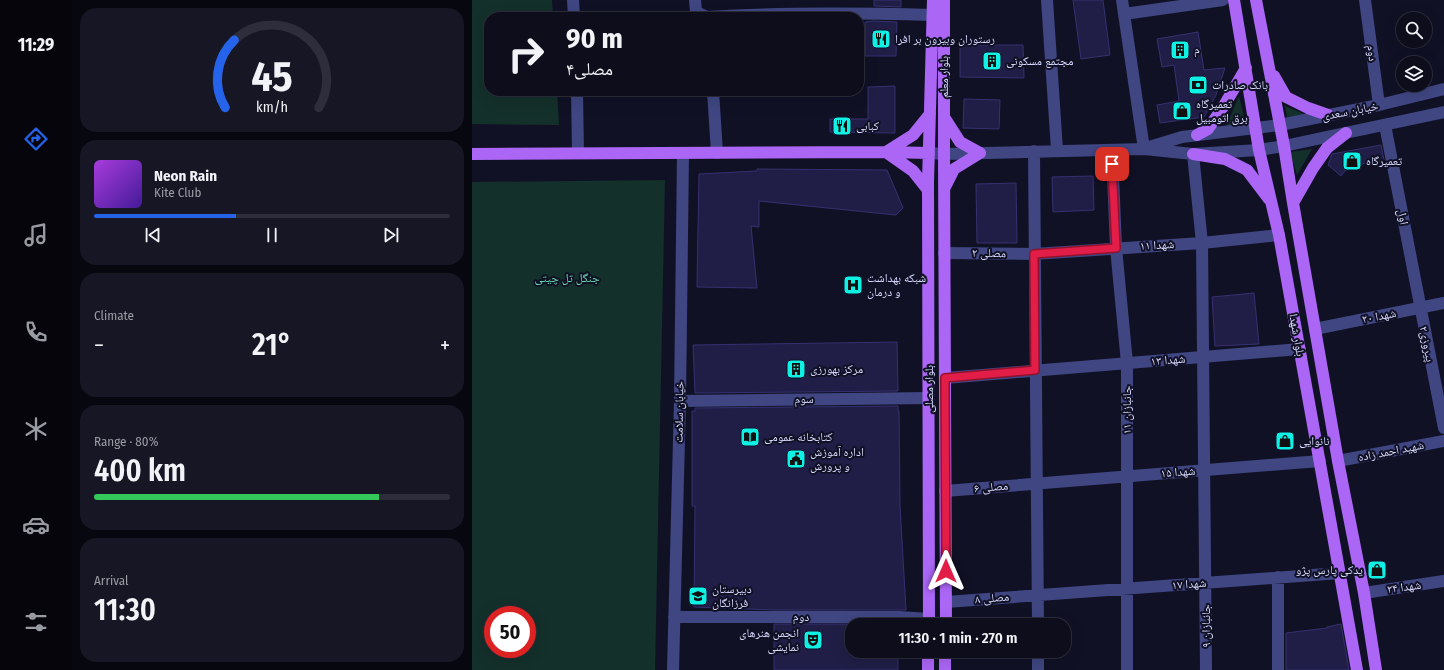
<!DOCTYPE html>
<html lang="en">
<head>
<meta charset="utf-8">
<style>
  :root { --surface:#0d0d1c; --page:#161625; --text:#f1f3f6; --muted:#9a9ca3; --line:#2d2d3b; --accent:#2563eb }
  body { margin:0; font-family:"Fira Sans Condensed","Noto Naskh Arabic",sans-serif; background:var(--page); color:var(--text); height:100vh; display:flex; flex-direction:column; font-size:15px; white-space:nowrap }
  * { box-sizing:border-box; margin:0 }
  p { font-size:13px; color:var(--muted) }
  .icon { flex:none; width:22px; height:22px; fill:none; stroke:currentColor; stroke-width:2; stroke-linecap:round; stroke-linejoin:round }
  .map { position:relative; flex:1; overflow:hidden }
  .side { display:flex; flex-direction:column; gap:8px; padding:8px; background:#07070f; width:400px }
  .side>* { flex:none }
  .guide { position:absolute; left:12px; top:12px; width:380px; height:84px; border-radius:16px; box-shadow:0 4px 16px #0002,0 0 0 1px var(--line); background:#0d0d1c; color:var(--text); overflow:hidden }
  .fabs { position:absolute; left:924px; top:12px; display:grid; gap:8px }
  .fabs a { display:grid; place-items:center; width:36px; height:36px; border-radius:50%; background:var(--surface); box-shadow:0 4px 16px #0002,0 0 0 1px var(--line); font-size:20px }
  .speed { position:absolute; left:12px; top:606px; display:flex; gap:8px; font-size:20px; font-weight:700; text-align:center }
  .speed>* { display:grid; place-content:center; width:52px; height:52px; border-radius:50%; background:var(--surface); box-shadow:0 4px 16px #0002,0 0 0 1px var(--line); line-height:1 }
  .speed .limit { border:6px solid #d22; background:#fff; color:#111 }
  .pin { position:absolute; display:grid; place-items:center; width:34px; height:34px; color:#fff; margin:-17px; border-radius:8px; box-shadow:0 2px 6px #0006 }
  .me { position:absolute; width:44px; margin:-22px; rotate:0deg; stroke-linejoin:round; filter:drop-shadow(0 0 3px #0008) }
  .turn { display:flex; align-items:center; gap:14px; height:84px; padding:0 16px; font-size:18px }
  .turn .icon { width:52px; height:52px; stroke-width:2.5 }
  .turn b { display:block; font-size:28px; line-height:34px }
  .big { font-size:30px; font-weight:600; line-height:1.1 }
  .side .widget { flex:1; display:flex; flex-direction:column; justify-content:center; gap:6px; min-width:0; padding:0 14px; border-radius:16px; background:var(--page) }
  .side .dial { align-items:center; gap:0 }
  .dial svg { height:104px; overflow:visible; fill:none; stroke:var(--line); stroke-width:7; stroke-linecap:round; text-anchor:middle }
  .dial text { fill:var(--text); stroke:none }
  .song { display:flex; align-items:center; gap:12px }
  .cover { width:48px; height:48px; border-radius:6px; background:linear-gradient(135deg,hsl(280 70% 55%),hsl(260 70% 35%)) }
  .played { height:4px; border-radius:2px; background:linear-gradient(90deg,var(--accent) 40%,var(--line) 40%) }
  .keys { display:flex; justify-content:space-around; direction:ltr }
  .heat { display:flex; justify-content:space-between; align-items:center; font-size:22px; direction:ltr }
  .charge { height:6px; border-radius:3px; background:linear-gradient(90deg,#34c759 80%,var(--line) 0) }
  .trip { position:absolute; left:373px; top:618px; width:226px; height:40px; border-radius:16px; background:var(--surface); box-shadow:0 4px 16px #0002,0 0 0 1px var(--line); font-weight:600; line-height:40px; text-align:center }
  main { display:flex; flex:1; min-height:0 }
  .tab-bar { display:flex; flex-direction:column; width:72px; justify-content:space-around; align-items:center; background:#05050b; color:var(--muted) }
  .tab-bar .icon { width:28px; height:28px }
  .tab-bar .selected { color:var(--accent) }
  .tab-bar b { font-size:18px; color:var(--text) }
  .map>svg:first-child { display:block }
  .green { fill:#14302b; fill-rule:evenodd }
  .building { fill:#201e46; stroke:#353171 }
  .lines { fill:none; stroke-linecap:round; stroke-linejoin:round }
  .minor { stroke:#3f4682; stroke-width:12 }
  .major { stroke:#ab66f6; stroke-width:12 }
  .route-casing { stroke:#92132f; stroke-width:10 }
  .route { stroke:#e11d48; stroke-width:7 }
  .labels { text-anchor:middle; stroke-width:4; stroke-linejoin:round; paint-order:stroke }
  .poi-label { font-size:12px; fill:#d8dafd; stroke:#111126; text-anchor:start }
  .street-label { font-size:12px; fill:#d8dafd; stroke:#111126 }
  .park-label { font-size:12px; fill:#68d9ac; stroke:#111126 }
</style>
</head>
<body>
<main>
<nav class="tab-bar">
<b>11:29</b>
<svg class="icon selected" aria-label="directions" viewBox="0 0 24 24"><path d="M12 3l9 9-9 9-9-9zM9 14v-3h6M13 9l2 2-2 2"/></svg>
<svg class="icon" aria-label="music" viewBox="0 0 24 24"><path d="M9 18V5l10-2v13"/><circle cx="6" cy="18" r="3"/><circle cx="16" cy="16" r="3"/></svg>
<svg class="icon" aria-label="phone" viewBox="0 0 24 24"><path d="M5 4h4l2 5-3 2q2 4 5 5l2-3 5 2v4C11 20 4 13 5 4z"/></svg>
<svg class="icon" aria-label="climate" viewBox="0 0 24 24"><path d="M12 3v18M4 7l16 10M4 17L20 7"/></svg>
<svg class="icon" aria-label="car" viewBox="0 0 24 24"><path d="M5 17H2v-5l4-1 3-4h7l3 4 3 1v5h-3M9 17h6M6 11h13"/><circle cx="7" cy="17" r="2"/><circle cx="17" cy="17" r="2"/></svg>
<svg class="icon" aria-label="filters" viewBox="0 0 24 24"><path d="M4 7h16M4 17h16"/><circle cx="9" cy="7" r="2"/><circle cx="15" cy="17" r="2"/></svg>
</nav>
<section class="side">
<div class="widget dial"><svg viewBox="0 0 100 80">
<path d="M14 69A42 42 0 1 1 86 69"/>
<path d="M14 69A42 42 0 0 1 21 17" stroke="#2563eb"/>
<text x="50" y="56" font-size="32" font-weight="700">45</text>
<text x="50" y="72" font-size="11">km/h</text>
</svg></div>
<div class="widget">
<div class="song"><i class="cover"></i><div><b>Neon Rain</b><p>Kite Club</p></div></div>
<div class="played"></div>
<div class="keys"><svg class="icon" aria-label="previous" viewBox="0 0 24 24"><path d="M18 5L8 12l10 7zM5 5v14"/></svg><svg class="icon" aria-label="pause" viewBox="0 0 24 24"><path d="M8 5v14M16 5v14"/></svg><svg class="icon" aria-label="next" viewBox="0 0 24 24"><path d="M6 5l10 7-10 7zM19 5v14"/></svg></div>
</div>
<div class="widget"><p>Climate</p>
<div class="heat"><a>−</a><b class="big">21°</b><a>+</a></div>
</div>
<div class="widget"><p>Range · 80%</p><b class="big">400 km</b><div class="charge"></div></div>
<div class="widget"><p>Arrival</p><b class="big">11:30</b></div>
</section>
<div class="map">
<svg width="972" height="670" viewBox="0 0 972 670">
  <rect width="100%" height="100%" fill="#111126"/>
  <path class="green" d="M0,0h80l1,17h-64v74h68l2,34 -87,-1z
    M767,96l8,33 -23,2z
    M813,106l38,16 -34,6z
    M840,149l-15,26 -7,-23z
    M193,180l-10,490h-183v-488zM21,615h34v34h-34z"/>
  <path class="building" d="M402,0h27v7l-27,-1z
    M601,0h30l7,55 -29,4z
    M401,21l24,1 -1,34h-31v-34z
    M726,32l6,38 21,-2 -9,27 -12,22 -44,6 -3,-18 22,-4 -5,-36 -12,2 -5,-28z
    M488,45h63l1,33 -64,-1z
    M423,86v47l-65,-1v-13h38v-32z
    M492,99l36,1 -1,29 -36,-1z
    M909,145l3,15 -35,6 -8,10 -13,-11 4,-11z
    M285,169l130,1 16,38 -7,7 -137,-14v26l-8,-1 6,62 -60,-1 2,-113 58,-3z
    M621,176l1,34 -41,2 -1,-35z
    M544,183l1,60h-40l-1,-59z
    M782,293l5,51 -44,2 -3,-49z
    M425,342l1,49 -203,2 -2,-48z
    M426,406v5h1l1,95 6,104h-132l-80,-3 1,-101h-3v-95h3v-3z
    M302,624h78v27h46v19h-124z
    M869,624l8,46h-63v-37l41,-5v-1z"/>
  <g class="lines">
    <path class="minor" d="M101,0l1,17
      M223,0l1,12 11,5
      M575,0l10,150
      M650,0l22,149
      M893,0l14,105
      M652,14l99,-14
      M236,17c75,-5 150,-4 225,-2
      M105,91l1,62
      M241,91l4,62
      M913,125l59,303
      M677,147l33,-10 98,-12 99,-20 65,-16
      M640,150l4,98 11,115v307
      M562,151l4,474
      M457,153l15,1 200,-5 49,5 66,-4 25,-4 160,-34
      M721,154l9,89 4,427
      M472,253l90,1 168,-11 77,-8
      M843,329l129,-26
      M473,378l355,-29
      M208,401l249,-3
      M866,461l106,-20
      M473,491l375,-30
      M892,593l80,-12
      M474,602l394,-29
      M202,617h225l30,2
      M566,651v19
      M201,670l7,-269 3,-247
      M806,670v-93"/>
    <path class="major" d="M472,0v154l2,471
      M762,0l25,150 20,85 78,435
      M784,0l28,146 9,57 45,258 26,132 12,77
      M802,76l12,21 22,11 20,7
      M472,117l16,25 20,11 -26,16 -9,18
      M725,135l11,-6 17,-25 21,-36
      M0,154l414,-2 43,1
      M721,154l32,5 22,11 22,29
      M456,190l-15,-19 -27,-19 27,-17 17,-21
      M821,203l20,-35 14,-20 19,-15
      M457,625l-1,-443 5,-182
      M456,670v-19
      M473,670v-19"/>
  </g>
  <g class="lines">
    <defs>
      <path id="route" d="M474,571l-1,-193 90,-8 -1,-116 82,-6 -4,-84"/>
    </defs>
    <use href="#route" class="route-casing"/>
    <use href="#route" class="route"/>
  </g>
  <defs>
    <symbol id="restaurant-square" viewBox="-11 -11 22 22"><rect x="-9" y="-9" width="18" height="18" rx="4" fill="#10f1e6" stroke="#111126"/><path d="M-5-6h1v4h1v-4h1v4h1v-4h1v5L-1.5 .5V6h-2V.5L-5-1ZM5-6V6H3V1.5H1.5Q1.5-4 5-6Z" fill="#111"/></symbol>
    <symbol id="building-square" viewBox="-11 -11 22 22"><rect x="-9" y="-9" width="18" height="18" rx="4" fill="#10f1e6" stroke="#111126"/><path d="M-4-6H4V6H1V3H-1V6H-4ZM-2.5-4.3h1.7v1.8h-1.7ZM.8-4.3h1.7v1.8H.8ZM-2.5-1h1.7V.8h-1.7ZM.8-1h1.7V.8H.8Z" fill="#111"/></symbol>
    <symbol id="bank-square" viewBox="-11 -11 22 22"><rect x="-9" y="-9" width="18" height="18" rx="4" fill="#10f1e6" stroke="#111126"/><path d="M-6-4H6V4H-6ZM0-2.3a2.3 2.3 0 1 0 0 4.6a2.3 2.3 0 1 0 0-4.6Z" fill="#111"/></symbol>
    <symbol id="shop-square" viewBox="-11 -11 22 22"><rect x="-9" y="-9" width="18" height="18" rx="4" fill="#10f1e6" stroke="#111126"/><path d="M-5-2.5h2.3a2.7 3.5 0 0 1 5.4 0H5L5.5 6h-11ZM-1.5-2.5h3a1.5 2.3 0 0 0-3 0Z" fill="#111"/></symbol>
    <symbol id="hospital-square" viewBox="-11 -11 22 22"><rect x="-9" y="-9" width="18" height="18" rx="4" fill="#10f1e6" stroke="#111126"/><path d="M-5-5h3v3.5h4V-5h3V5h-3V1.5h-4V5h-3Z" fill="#111"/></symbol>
    <symbol id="library-square" viewBox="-11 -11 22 22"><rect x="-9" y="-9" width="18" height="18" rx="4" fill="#10f1e6" stroke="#111126"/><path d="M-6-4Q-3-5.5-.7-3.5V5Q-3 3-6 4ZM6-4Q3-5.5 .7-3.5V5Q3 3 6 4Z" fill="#111"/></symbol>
    <symbol id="civic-square" viewBox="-11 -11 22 22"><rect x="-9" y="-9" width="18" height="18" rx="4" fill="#10f1e6" stroke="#111126"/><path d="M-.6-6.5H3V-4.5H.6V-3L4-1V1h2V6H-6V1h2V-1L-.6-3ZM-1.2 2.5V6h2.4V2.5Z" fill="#111"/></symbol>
    <symbol id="school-square" viewBox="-11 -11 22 22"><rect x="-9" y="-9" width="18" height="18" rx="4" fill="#10f1e6" stroke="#111126"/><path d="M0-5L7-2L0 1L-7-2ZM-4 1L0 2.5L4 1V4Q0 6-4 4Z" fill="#111"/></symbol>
    <symbol id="theatre-square" viewBox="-11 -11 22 22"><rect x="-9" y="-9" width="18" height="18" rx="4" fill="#10f1e6" stroke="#111126"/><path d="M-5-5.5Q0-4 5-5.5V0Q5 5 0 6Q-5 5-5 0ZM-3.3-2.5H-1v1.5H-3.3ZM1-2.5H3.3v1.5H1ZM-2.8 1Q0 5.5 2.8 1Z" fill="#111"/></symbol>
  </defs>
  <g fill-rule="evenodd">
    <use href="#restaurant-square" x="398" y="28" width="22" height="22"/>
    <use href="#building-square" x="697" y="39" width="22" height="22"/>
    <use href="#building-square" x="509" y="50" width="22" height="22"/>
    <use href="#bank-square" x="715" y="74" width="22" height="22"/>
    <use href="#shop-square" x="699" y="100" width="22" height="22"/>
    <use href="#restaurant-square" x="359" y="115" width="22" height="22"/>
    <use href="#shop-square" x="869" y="150" width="22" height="22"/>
    <use href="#hospital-square" x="370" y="274" width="22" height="22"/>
    <use href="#building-square" x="313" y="358" width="22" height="22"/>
    <use href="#library-square" x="267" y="426" width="22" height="22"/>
    <use href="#shop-square" x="802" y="430" width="22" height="22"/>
    <use href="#civic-square" x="313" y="448" width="22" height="22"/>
    <use href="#shop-square" x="894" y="559" width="22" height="22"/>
    <use href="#school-square" x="215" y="585" width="22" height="22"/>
    <use href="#theatre-square" x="330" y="629" width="22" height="22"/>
  </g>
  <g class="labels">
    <g class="poi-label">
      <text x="423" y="43">رستوران وبیرون بر افرا</text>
      <text x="722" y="54">م</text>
      <text x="534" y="65">مجتمع مسکونی</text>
      <text x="740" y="89">بانک صادرات</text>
      <text x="724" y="108">تعمیرگاه<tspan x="724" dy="14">برق اتومبیل</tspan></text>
      <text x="384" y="130">کبابی</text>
      <text x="894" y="165">تعمیرگاه</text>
      <text x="395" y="282">شبکه بهداشت<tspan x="395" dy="14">و درمان</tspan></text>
      <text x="338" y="373">مرکز بهورزی</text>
      <text x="292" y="441">کتابخانه عمومی</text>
      <text x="827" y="445">نانوایی</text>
      <text x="338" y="456">اداره آموزش<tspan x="338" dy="14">و پرورش</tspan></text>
      <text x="891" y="574" text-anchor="end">یدکی پارس پژو</text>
      <text x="240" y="593">دبیرستان<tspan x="240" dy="14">فرزانگان</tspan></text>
      <text x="327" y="637" text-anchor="end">انجمن هنرهای<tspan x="327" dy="14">نمایشی</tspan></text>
    </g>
    <g class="street-label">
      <text transform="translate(900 53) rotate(82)" y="4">دوم</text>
      <text transform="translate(472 77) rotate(-90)" y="4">بلوار معلم</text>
      <text transform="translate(878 111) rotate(-11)" y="4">خیابان سعدی</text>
      <text transform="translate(931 217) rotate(79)" y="4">اول</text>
      <text transform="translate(685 245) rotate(-3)" y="4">شهدا ۱۱</text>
      <text transform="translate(517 253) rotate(1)" y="4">مصلی ۲</text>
      <text transform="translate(907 316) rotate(-11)" y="4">شهدا ۲۰</text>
      <text transform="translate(825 335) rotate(80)" y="4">بلوار شهدا</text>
      <text transform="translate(955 344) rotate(79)" y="4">پیروزی۲</text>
      <text transform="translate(696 360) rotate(-5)" y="4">شهدا ۱۳</text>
      <text transform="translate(457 389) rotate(-90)" y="4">بلوار مصلی</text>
      <text transform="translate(332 399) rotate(-1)" y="4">سوم</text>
      <text transform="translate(655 410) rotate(-90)" y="4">جانبازان ۱۱</text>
      <text transform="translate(207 412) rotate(-89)" y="4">خیابان سلامت</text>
      <text transform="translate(919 451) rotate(-11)" y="4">شهید احمد زاده</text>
      <text transform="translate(706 472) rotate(-5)" y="4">شهدا ۱۵</text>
      <text transform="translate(519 487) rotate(-5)" y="4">مصلی ۶</text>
      <text transform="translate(717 584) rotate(-4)" y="4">شهدا ۱۷</text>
      <text transform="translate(932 587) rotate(-8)" y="4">شهدا ۲۴</text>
      <text transform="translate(520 598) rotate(-5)" y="4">مصلی ۸</text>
      <text x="329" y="621">دوم</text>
      <text transform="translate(734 626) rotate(-90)" y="4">جانبازان ۹</text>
    </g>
    <g class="park-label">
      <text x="95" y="282">جنگل تل چیتی</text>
    </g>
  </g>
</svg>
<div class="fabs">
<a><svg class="icon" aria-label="search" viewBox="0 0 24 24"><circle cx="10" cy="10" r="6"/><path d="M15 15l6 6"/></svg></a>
<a><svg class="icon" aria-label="layers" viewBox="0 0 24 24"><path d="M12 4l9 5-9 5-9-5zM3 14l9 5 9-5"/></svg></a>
</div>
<div class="speed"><div class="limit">50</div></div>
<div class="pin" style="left:640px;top:164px;background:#d93025"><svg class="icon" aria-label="arrive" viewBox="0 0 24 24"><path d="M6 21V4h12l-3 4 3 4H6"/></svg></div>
<svg class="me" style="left:474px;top:571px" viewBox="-20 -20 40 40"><path d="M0-17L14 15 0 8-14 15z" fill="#e11d48" stroke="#fff" stroke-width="4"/></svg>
<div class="trip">11:30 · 1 min · 270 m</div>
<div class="guide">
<div class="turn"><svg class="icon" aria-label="right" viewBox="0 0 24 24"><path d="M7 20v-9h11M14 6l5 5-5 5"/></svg><div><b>90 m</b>مصلی۴</div></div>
</div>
</div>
</main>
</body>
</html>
